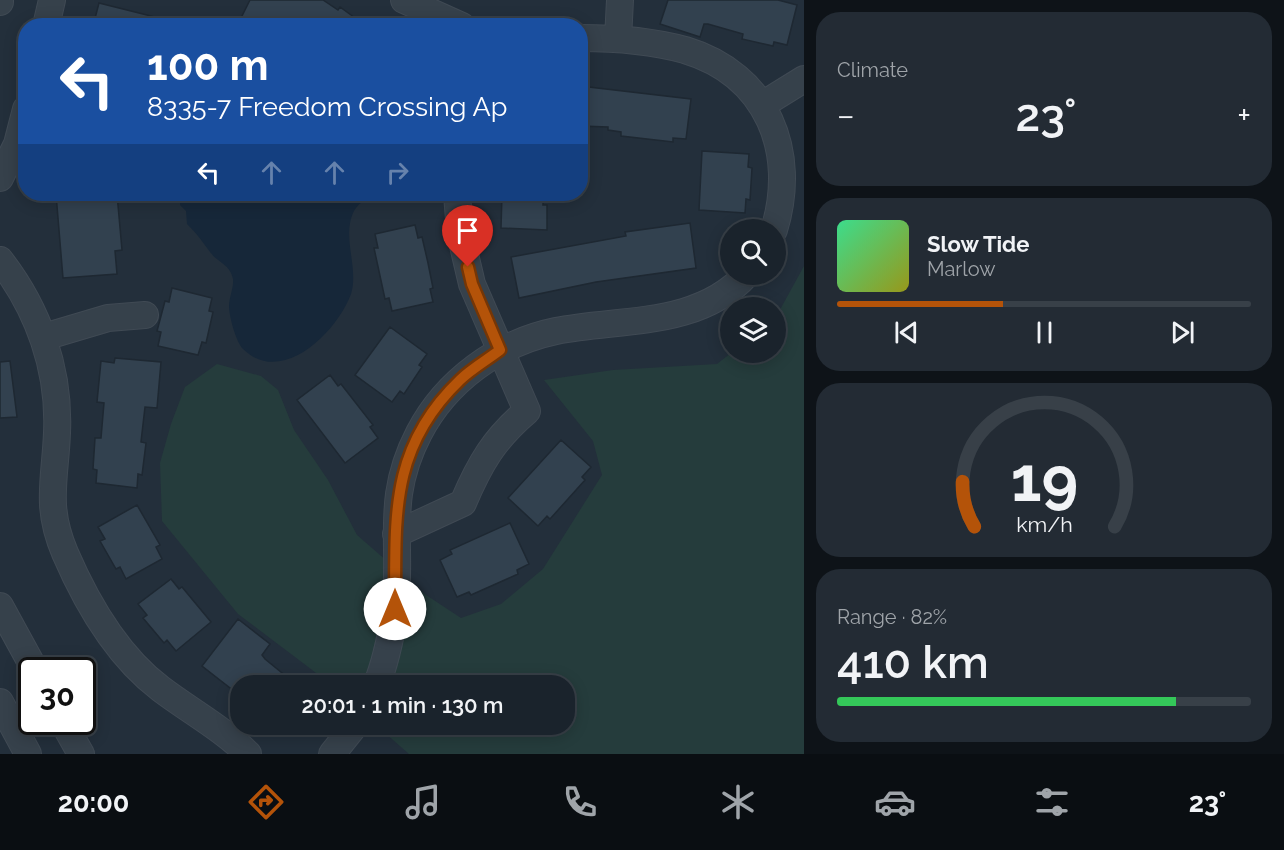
<!DOCTYPE html>
<html lang="en">
<head>
<meta charset="utf-8">
<style>
  :root { --surface:#1a232c; --page:#232b34; --text:#f1f3f6; --muted:#9fa4a9; --line:#384048; --accent:#b45309 }
  body { margin:0; font-family:Raleway,sans-serif; background:var(--page); color:var(--text); height:100vh; display:flex; flex-direction:column; font-size:22px; white-space:nowrap }
  * { box-sizing:border-box; margin:0 }
  p { font-size:20px; color:var(--muted) }
  .icon { flex:none; width:33px; height:33px; fill:none; stroke:currentColor; stroke-width:2; stroke-linecap:round; stroke-linejoin:round }
  .map { position:relative; flex:1; overflow:hidden }
  .panel { display:flex; flex-direction:column; gap:12px; padding:12px; background:#0e1318; width:480px }
  .panel>* { flex:none }
  .top-card { position:absolute; left:18px; top:18px; width:570px; height:183px; border-radius:24px; box-shadow:0 3px 15px #0003,0 0 0 2px var(--line); background:#1a4fa0; color:#fff; overflow:hidden }
  .controls { position:absolute; left:720px; top:219px; display:grid; gap:12px }
  .controls a { display:grid; place-items:center; width:66px; height:66px; border-radius:50%; background:var(--surface); box-shadow:0 3px 15px #0003,0 0 0 2px var(--line); font-size:30px }
  .speed { position:absolute; left:18px; top:657px; display:flex; gap:12px; font-size:30px; font-weight:700; text-align:center }
  .speed>* { display:grid; place-content:center; width:78px; height:78px; border-radius:50%; background:var(--surface); box-shadow:0 3px 15px #0003,0 0 0 2px var(--line); line-height:1 }
  .speed .limit { border:3px solid #111; border-radius:9px; background:#fff; color:#111 }
  .pin { position:absolute; display:grid; place-items:center; width:51px; height:51px; color:#fff; margin:-62px -26px; border-radius:50% 50% 50% 0; rotate:-45deg; box-shadow:0 0 6px #0007 }
  .pin .icon { rotate:45deg }
  .me { position:absolute; width:66px; margin:-33px; rotate:0deg; stroke-linejoin:round; filter:drop-shadow(0 0 4px #0008) }
  .turn { display:flex; align-items:center; gap:21px; height:126px; padding:0 30px; font-size:27px }
  .turn .icon { width:78px; height:78px; stroke-width:2.5 }
  .turn b { display:block; font-size:42px; line-height:51px }
  .lanes { display:flex; align-items:center; height:57px; padding:0 30px; background:#0003; justify-content:center; gap:30px; direction:ltr }
  .lanes .off { opacity:.35 }
  .big { font-size:45px; font-weight:600; line-height:1.1 }
  .panel .card { flex:1; display:flex; flex-direction:column; justify-content:center; gap:9px; min-width:0; padding:0 21px; border-radius:24px; background:var(--page) }
  .panel .dial { align-items:center; gap:0 }
  .dial svg { height:156px; overflow:visible; fill:none; stroke:var(--line); stroke-width:7; stroke-linecap:round; text-anchor:middle }
  .dial text { fill:var(--text); stroke:none }
  .song { display:flex; align-items:center; gap:18px }
  .cover { width:72px; height:72px; border-radius:9px; background:linear-gradient(135deg,hsl(150 70% 55%),hsl(60 70% 35%)) }
  .played { height:6px; border-radius:3px; background:linear-gradient(90deg,var(--accent) 40%,var(--line) 40%) }
  .keys { display:flex; justify-content:space-around; direction:ltr }
  .heat { display:flex; justify-content:space-between; align-items:center; font-size:33px; direction:ltr }
  .charge { height:9px; border-radius:4px; background:linear-gradient(90deg,#34c759 82%,var(--line) 0) }
  .trip { position:absolute; left:230px; top:675px; width:345px; height:60px; border-radius:24px; background:var(--surface); box-shadow:0 3px 15px #0003,0 0 0 2px var(--line); font-weight:600; line-height:60px; text-align:center }
  .tab-bar { display:flex; height:96px; justify-content:space-around; align-items:center; background:#0a0e12; color:var(--muted) }
  .tab-bar .icon { width:42px; height:42px }
  .tab-bar .active { color:var(--accent) }
  .tab-bar b { font-size:27px; color:var(--text) }
  main { display:flex; flex:1; min-height:0 }
  .map>svg:first-child { display:block }
  .green { fill:#253c3c }
  .water { fill:#162739 }
  .building { fill:#32414f; stroke:#1e2832; stroke-width:1.5 }
  .lines { fill:none; stroke-linecap:round; stroke-linejoin:round }
  .minor-casing { stroke:#404a54; stroke-width:28 }
  .minor { stroke:#36414b; stroke-width:26 }
  .route-casing { stroke:#753606; stroke-width:15 }
  .route { stroke:#b45309; stroke-width:10 }
</style>
</head>
<body>
<main>
<div class="map">
<svg width="804" height="754" viewBox="0 0 804 754">
  <rect width="100%" height="100%" fill="#232f3b"/>
  <path class="green" d="M804,266v488h-395l-33,-29 188,-1v-38l-232,-1 -94,-71 -76,-93 -2,-58 11,-39 14,-37 32,-23 44,12 17,14 16,40 34,50 29,55 69,60 35,23 40,-14 42,-35 59,-94 -9,-34 -49,-61 69,-10 104,-6 14,-11 45,-1v-35z"/>
  <path class="water" d="M180,194h193c-7,5 -16,10 -20,19 -11,25 6,55 -2,81 -14,38 -69,93 -108,55 -7,-7 -14,-33 -14,-43 0,-8 5,-19 4,-27 -3,-15 -15,-16 -23,-27 -9,-12 -11,-16 -23,-28l-1,-13 -6,-6z"/>
  <path class="building" d="M250,0h73l15,10 2,-3 26,19h-104l-20,-10z
    M668,0h110l19,5 -10,40 -13,-3 -1,4 -31,-7 1,-5 -35,-10h-4l-4,13 -40,-13z
    M99,3l68,17 -1,6h-73z
    M580,86l111,13 -5,40 -13,-1v4l-52,-6v-4l-13,-2v-3l-28,-1z
    M702,151l47,3 -1,13 4,1 -2,32 -4,-1 -1,14 -46,-3z
    M56,194h61l5,56 -7,1 2,23 -54,4z
    M502,194h41v11h4v25l-46,-2z
    M690,223l6,45 -100,14 -77,16 -8,-41 115,-21 -1,-4z
    M415,225l3,13 4,-1 6,26 5,25 -3,1 3,13 -41,9 -3,-13 -4,1 -11,-51h4l-3,-14z
    M172,288l40,10 -3,13 4,1 -7,31 -4,-1 -4,13 -40,-9 3,-14 -4,-1 8,-30 4,1z
    M390,327l37,27 -8,11 3,2 -18,27 -4,-3 -8,11 -37,-27z
    M115,358l46,4 -4,46 -12,-1 -4,35 5,1 -4,32 -4,-1 -1,14 -41,-5 1,-13 -4,-1 2,-31h6l3,-35 -7,-1 4,-41 13,2z
    M10,361l7,56 -17,1v-56z
    M330,375l8,11 3,-2 32,41 -3,2 8,11 -33,25 -48,-63z
    M561,440l30,27 -9,10 3,3 -35,39 -3,-3 -9,10 -30,-28z
    M137,505l23,40 -4,2 6,12 -36,20 -6,-12 -4,2 -16,-28 5,-2 -7,-12z
    M510,523l19,41 -12,6 1,4 -47,21 -2,-3 -12,5 -17,-37 12,-6 -2,-4z
    M171,579l8,10 3,-2 29,35 -35,29 -9,-11 -3,3 -21,-25 4,-3 -9,-11z
    M238,619l32,25 -8,11 3,4 33,27h-48l-7,-6 -9,11 -32,-25z"/>
  <g class="lines">
    <defs>
      <path id="minor" d="M404,0l58,26
        M0,2v-2
        M46,26l6,-26
        M580,38c35,0 72,3 105,12 83,25 113,102 89,180
        M618,39l2,-39
        M762,105l42,-26
        M0,178l17,-34 9,-35
        M0,260c38,49 60,109 57,173 -2,48 -12,73 8,120 22,51 52,103 96,136 29,22 61,39 87,65
        M44,337l64,-19 37,-3
        M396,534l67,-31c17,-40 31,-64 64,-92l-55,-127 -12,-51 -3,-39
        M0,606l35,64
        M376,686c10,-24 15,-50 19,-75 8,-67 -11,-111 24,-178 27,-52 79,-90 137,-102 64,-13 142,-3 191,-57
        M0,702l28,52
        M63,722l18,32
        M332,754l24,-30"/>
    </defs>
    <use href="#minor" class="minor-casing"/>
    <use href="#minor" class="minor"/>
  </g>
  <g class="lines">
    <defs>
      <path id="route" d="M395,609c1,-90 -7,-160 65,-229 11,-11 27,-20 40,-30l-28,-66 -4,-17"/>
    </defs>
    <use href="#route" class="route-casing"/>
    <use href="#route" class="route"/>
  </g>
</svg>
<div class="controls">
<a><svg class="icon" aria-label="search" viewBox="0 0 24 24"><circle cx="10" cy="10" r="6"/><path d="M15 15l6 6"/></svg></a>
<a><svg class="icon" aria-label="layers" viewBox="0 0 24 24"><path d="M12 4l9 5-9 5-9-5zM3 14l9 5 9-5"/></svg></a>
</div>
<div class="speed"><div class="limit">30</div></div>
<div class="pin" style="left:468px;top:267px;background:#d93025"><svg class="icon" aria-label="arrive" viewBox="0 0 24 24"><path d="M6 21V4h12l-3 4 3 4H6"/></svg></div>
<svg class="me" style="left:395px;top:609px" viewBox="-20 -20 40 40"><circle r="19" fill="#fff"/><path d="M0-13L10 11 0 6-10 11z" fill="#b45309"/></svg>
<div class="trip">20:01 · 1 min · 130 m</div>
<div class="top-card">
<div class="turn"><svg class="icon" aria-label="left" viewBox="0 0 24 24"><path d="M17 20v-9H6M10 6l-5 5 5 5"/></svg><div><b>100 m</b>8335-7 Freedom Crossing Ap</div></div>
<div class="lanes"><svg class="icon" aria-label="left" viewBox="0 0 24 24"><path d="M17 20v-9H6M10 6l-5 5 5 5"/></svg><svg class="icon off" aria-label="ahead" viewBox="0 0 24 24"><path d="M12 20V5M6 11l6-6 6 6"/></svg><svg class="icon off" aria-label="ahead" viewBox="0 0 24 24"><path d="M12 20V5M6 11l6-6 6 6"/></svg><svg class="icon off" aria-label="right" viewBox="0 0 24 24"><path d="M7 20v-9h11M14 6l5 5-5 5"/></svg></div>
</div>
</div>
<section class="panel">
<div class="card"><p>Climate</p>
<div class="heat"><a>−</a><b class="big">23°</b><a>+</a></div>
</div>
<div class="card">
<div class="song"><i class="cover"></i><div><b>Slow Tide</b><p>Marlow</p></div></div>
<div class="played"></div>
<div class="keys"><svg class="icon" aria-label="previous" viewBox="0 0 24 24"><path d="M18 5L8 12l10 7zM5 5v14"/></svg><svg class="icon" aria-label="pause" viewBox="0 0 24 24"><path d="M8 5v14M16 5v14"/></svg><svg class="icon" aria-label="next" viewBox="0 0 24 24"><path d="M6 5l10 7-10 7zM19 5v14"/></svg></div>
</div>
<div class="card dial"><svg viewBox="0 0 100 80">
<path d="M14 69A42 42 0 1 1 86 69"/>
<path d="M14 69A42 42 0 0 1 8 46" stroke="#b45309"/>
<text x="50" y="56" font-size="32" font-weight="700">19</text>
<text x="50" y="72" font-size="11">km/h</text>
</svg></div>
<div class="card"><p>Range · 82%</p><b class="big">410 km</b><div class="charge"></div></div>
</section>
</main>
<nav class="tab-bar">
<b>20:00</b>
<svg class="icon active" aria-label="directions" viewBox="0 0 24 24"><path d="M12 3l9 9-9 9-9-9zM9 14v-3h6M13 9l2 2-2 2"/></svg>
<svg class="icon" aria-label="music" viewBox="0 0 24 24"><path d="M9 18V5l10-2v13"/><circle cx="6" cy="18" r="3"/><circle cx="16" cy="16" r="3"/></svg>
<svg class="icon" aria-label="phone" viewBox="0 0 24 24"><path d="M5 4h4l2 5-3 2q2 4 5 5l2-3 5 2v4C11 20 4 13 5 4z"/></svg>
<svg class="icon" aria-label="climate" viewBox="0 0 24 24"><path d="M12 3v18M4 7l16 10M4 17L20 7"/></svg>
<svg class="icon" aria-label="car" viewBox="0 0 24 24"><path d="M5 17H2v-5l4-1 3-4h7l3 4 3 1v5h-3M9 17h6M6 11h13"/><circle cx="7" cy="17" r="2"/><circle cx="17" cy="17" r="2"/></svg>
<svg class="icon" aria-label="filters" viewBox="0 0 24 24"><path d="M4 7h16M4 17h16"/><circle cx="9" cy="7" r="2"/><circle cx="15" cy="17" r="2"/></svg>
<b>23°</b>
</nav>
</body>
</html>
